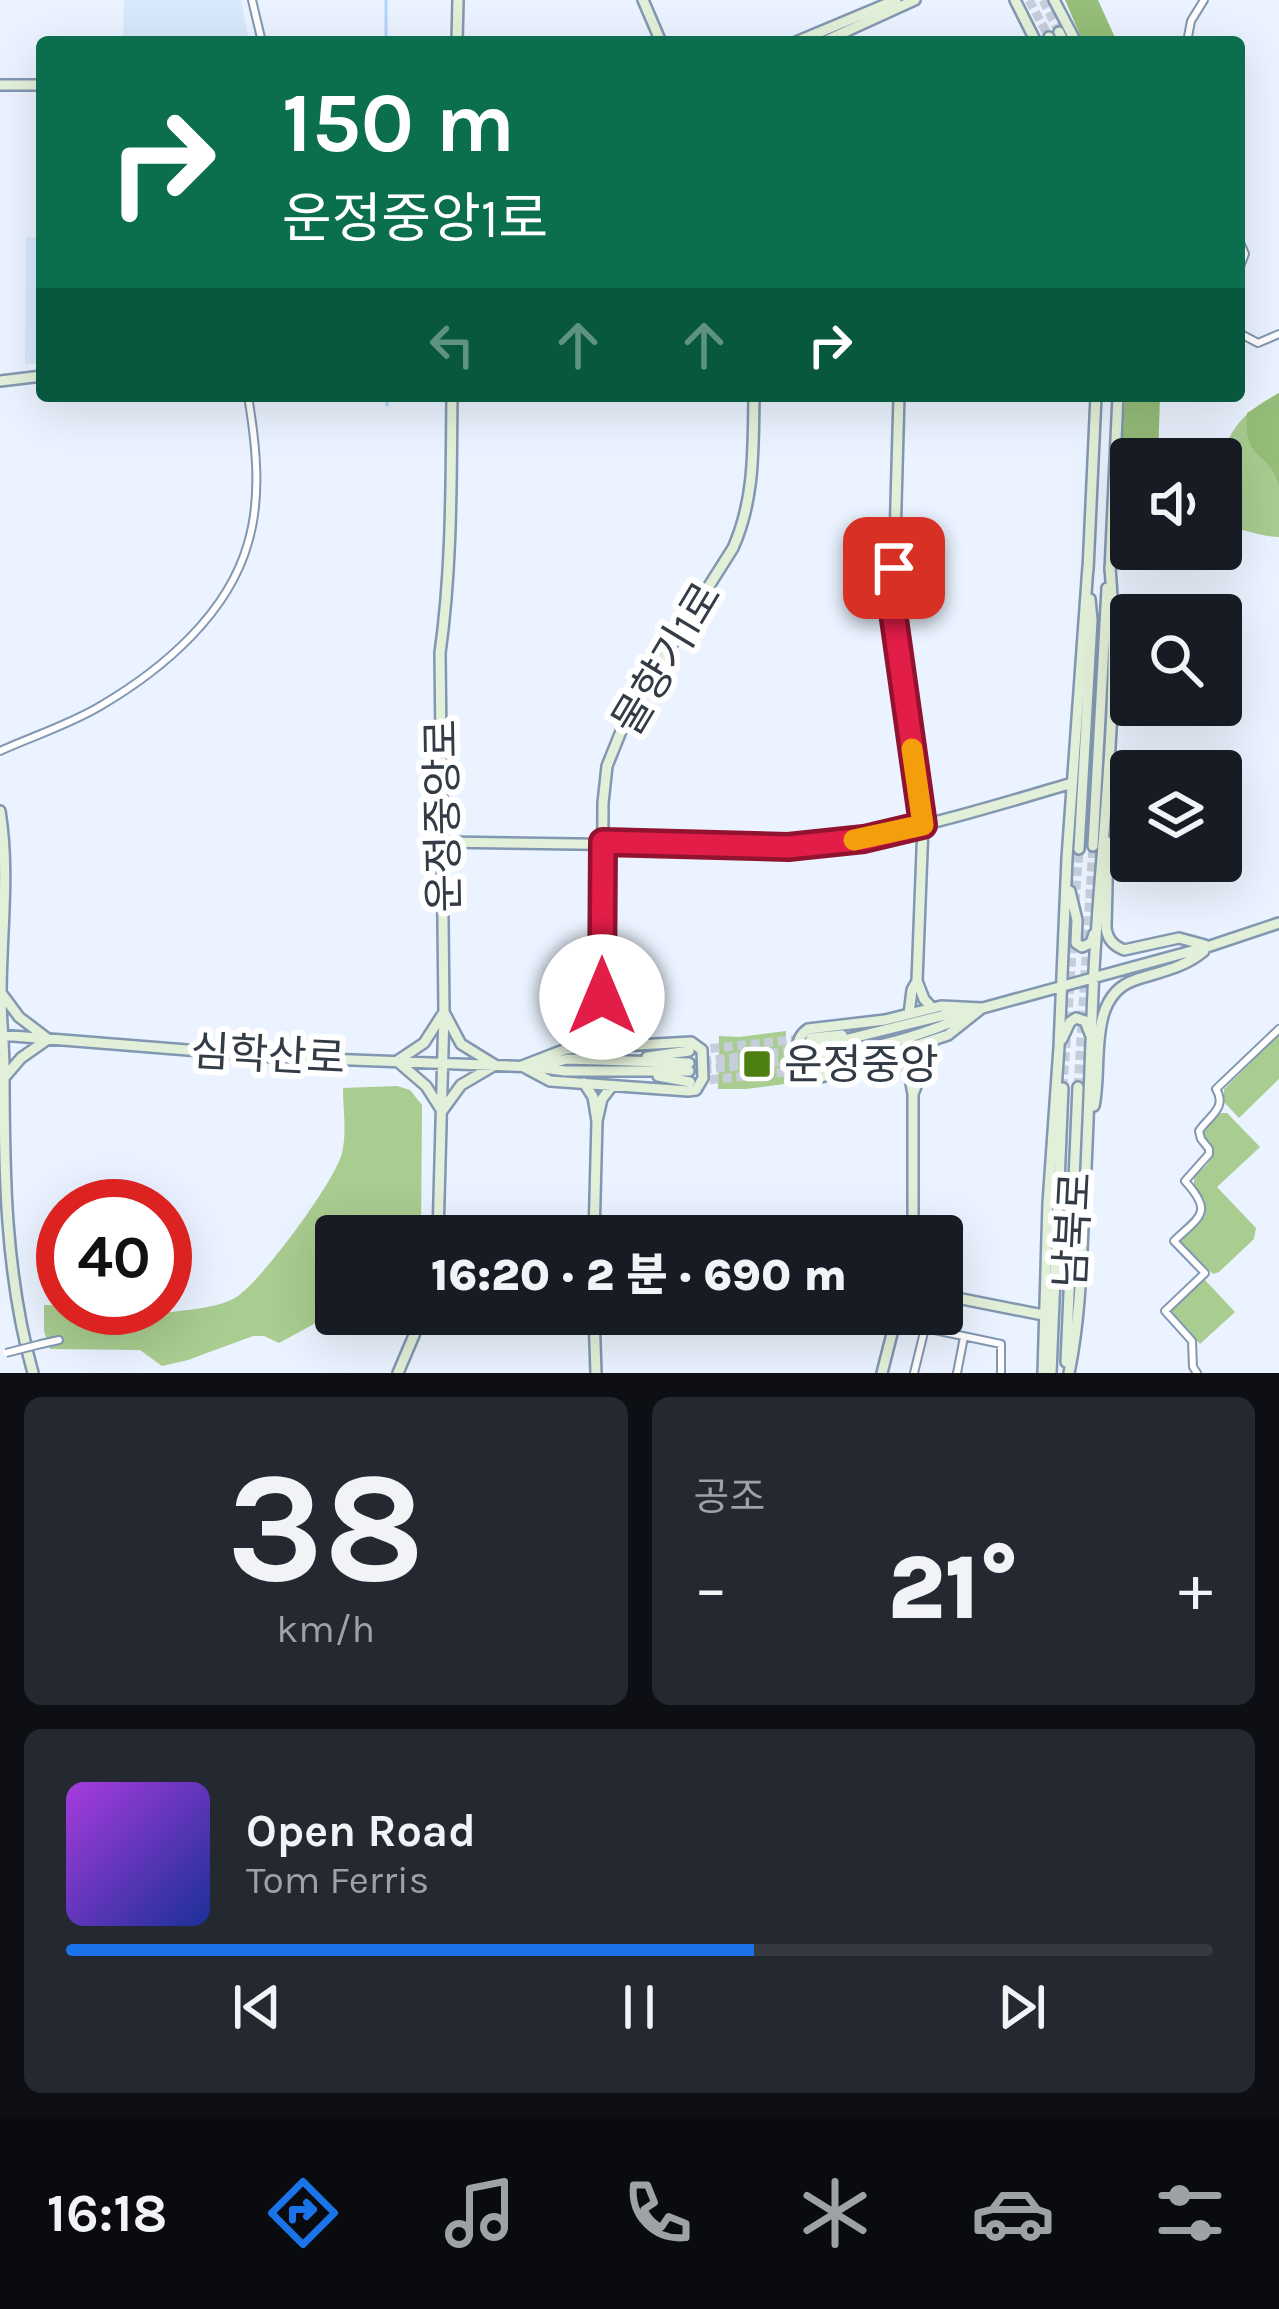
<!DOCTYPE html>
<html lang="ko">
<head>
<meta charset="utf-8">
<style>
  :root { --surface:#171b24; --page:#242831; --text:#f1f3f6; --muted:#9ea1a6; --line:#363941; --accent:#1a73e8 }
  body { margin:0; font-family:Karla,"Noto Sans KR",sans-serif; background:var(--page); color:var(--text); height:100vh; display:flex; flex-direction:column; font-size:45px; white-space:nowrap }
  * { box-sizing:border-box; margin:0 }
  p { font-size:39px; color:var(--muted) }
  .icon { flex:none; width:66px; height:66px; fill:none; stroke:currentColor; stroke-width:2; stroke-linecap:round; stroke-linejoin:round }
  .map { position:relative; height:1373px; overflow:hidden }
  .panel { display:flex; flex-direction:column; gap:24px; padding:24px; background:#0d0f14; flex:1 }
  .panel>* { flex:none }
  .hud { position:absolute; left:36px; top:36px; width:1209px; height:366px; border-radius:12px; box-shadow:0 12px 48px #0002; background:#0b6e4f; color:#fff; overflow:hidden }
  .fabs { position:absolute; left:1110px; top:438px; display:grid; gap:24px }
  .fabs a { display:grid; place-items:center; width:132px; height:132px; border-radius:12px; background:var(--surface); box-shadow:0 12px 48px #0002; font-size:60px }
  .speed { position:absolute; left:36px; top:1179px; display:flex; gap:24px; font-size:60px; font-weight:700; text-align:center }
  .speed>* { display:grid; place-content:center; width:156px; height:156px; border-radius:50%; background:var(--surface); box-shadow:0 12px 48px #0002; line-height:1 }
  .speed .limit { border:18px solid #d22; background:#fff; color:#111 }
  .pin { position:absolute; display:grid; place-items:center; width:102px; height:102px; color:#fff; margin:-51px; border-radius:24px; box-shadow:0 6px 18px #0006 }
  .me { position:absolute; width:132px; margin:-66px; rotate:0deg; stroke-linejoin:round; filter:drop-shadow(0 0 9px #0008) }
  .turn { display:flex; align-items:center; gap:42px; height:252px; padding:0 48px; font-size:54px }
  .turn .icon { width:156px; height:156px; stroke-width:2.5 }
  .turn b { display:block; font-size:84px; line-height:102px }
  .lanes { display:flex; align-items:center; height:114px; padding:0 48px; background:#0003; justify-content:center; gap:60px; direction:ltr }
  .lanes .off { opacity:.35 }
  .big { font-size:90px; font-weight:800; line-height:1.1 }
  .panel .tile { flex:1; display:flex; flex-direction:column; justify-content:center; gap:18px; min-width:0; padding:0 42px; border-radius:18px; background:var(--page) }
  .panel .dial { align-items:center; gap:0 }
  .dial b { font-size:156px; line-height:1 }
  .song { display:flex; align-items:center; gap:36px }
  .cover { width:144px; height:144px; border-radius:18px; background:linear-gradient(135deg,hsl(280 70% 55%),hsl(230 70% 35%)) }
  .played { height:12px; border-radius:6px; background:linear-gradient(90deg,var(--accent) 60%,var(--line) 60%) }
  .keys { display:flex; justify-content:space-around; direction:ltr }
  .heat { display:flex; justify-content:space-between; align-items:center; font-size:66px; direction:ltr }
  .panel .tiles { flex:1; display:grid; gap:24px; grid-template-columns:1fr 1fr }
  .tile:last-child { grid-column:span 2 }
  .trip { position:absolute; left:315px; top:1215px; width:648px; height:120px; border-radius:12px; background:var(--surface); box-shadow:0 12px 48px #0002; font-weight:800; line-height:120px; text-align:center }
  .dock { display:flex; height:192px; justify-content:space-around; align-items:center; background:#090b0e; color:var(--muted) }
  .dock .icon { width:84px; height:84px }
  .dock .on { color:var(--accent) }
  .dock b { font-size:54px; color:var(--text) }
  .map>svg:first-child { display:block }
  .built { fill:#d8e9fd }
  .green { fill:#a9cc90 }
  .forest { fill:#96bd79 }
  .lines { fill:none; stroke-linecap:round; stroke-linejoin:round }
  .stream { stroke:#b4d3f8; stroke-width:3 }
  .secondary-tunnel { stroke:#c5ceda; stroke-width:9; stroke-dasharray:9 4.5; stroke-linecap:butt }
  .street-casing { stroke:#8297b1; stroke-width:10 }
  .secondary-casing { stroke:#8297b1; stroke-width:14 }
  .street { stroke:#fff; stroke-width:6 }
  .secondary { stroke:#e3f0d9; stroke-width:9 }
  .street-bridge-casing { stroke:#8297b1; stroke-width:10; stroke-linecap:butt }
  .street-bridge { stroke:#fff; stroke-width:6 }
  .route-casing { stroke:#92132f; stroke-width:30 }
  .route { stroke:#e11d48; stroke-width:21 }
  .slow { stroke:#f59e0b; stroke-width:21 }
  .poi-dot { fill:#4d7f11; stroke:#fff; stroke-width:4.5 }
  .labels { text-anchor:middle; stroke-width:12; stroke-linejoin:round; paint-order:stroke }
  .street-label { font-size:42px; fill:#323b46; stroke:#fff }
  .poi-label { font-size:42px; fill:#323b46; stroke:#fff; text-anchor:start }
</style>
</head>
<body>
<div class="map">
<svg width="1279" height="1373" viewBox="0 0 1279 1373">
  <rect width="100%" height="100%" fill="#eaf3ff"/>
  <path class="built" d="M124,0h117l8,42h-126z
    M26,237h16v127h-17z"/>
  <path class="green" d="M1279,393v144c-20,0 -34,-10 -58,-8 0,-66 -8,-102 58,-136z
    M786,1031l-2,53 -38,5h-28l1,-53 20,1z
    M1279,1035v44l-40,39 -15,-16v-13z
    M397,1086l13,4 12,15 -1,131h-85v76l-57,31 -15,-7h-11l-65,24 -26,6 -22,-16 -90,-1 -6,-18v-26c42,0 89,13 135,6 17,-2 38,-4 54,-12 25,-12 103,-119 109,-146 5,-20 1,-44 1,-65z
    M1221,1113h6l33,34 -43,40 39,41 -2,11 -35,33 -6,2 -33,-33 25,-25v-16l-11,-15v-7c9,-11 19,-15 19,-31l-9,-11v-6z
    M1204,1279l31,33 -35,32 -31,-33z"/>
  <path class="forest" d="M1065,0h33l19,42h-34z
    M1279,393v93c-10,-38 -36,-22 -32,-73z
    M1125,396h35l-2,63h-27v9h-10z"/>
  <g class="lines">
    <path class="stream" d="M386,0v42
      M387,405v-9"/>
    <path class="secondary-tunnel" d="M1029,0l20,37
      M1043,0l16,32
      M1075,903l4,-54
      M697,1050l114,-12
      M689,1063l123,-15
      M689,1071l125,-13
      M696,1081l121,-12
      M1078,1087l15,-241
      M1063,1088l10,-150"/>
    <defs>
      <path id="street" d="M252,0l10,42
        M1187,42l4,-21 13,-21
        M1239,240l6,14 -6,15
        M1239,333l19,10 21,-9
        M0,751c33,-15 71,-27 102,-46 61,-36 126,-91 146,-162 14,-47 8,-99 0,-147
        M41,1344l18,-4
        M914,1373l11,-45 76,16v29
        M957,1373l7,-36
        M1197,1373l-4,-6 -1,-26 -27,-30 40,-38 -31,-32c26,-25 40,-28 11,-60l24,-27v-5l-8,-10 -2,-8c9,-14 29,-23 17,-42l63,-60"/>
      <path id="secondary" d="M643,0l18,42
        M1015,0l21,42
        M1054,0l22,42
        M1059,32l5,10
        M1049,37l2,5
        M457,42l1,-42
        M796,42l100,-42
        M823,42l92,-42
        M0,85h42
        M0,381l42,-5
        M899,396l-6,216 30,213 -6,156
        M1088,570l8,-174
        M1110,571l8,-175
        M0,811c10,61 1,123 1,185 0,25 3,49 3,74 0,102 1,204 29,303
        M442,842l346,5c98,-7 190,-36 284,-64
        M1108,842l-2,86c2,12 7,17 18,22l55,-12 26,7
        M1093,846l14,-258
        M1079,849l13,-229 -2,-21
        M1070,891l7,29 -1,23 6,4 9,-4 3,-9
        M2,994l17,23 29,22 -27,19 -18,21
        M602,997l1,-194 4,-37 21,-52 105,-166c22,-49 20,-100 21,-152
        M941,1006l41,2 -34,27 -130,43 -16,-3c-9,-14 -8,-37 6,-46l77,-9z
        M444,1012l17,32 34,21 -34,20 -19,26 -16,-25 -29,-25 27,-18z
        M909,1014l3,-24 5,-9 7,18 8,9
        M0,1035l274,22 263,10
        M811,1038l31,-3
        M1062,1039l8,-17 6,-4 9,3 5,13
        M691,1042l11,8 1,28 -7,12 -8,1 -138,-10 -28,-15 44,-17z
        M588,1048l7,-10 7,-41 6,40 8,10
        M812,1048l149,-37
        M893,1053l14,9 6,32 6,-15 4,-36
        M647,1057l42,-6
        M814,1058c58,-10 112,-21 165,-49l231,-63 69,-23
        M817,1069l34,-12
        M689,1071h-124l-28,-4 30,-8 122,4
        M658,1076l32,6
        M584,1083l9,14 4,24 5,-22 10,-13
        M1094,1106c9,-39 -8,-110 41,-126 24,-8 49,-12 69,-29
        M438,1236l6,-224 -4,-359c12,-85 11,-171 12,-257
        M594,1236l3,-115
        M913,1236v-142
        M942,1295l101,20
        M594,1314l2,59
        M1066,1362l12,-275
        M398,1373l25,-59
        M882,1373l15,-59
        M1043,1373l5,-170 11,-156 8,-189 21,-292
        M1051,1373l12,-285
        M1069,1373c10,-48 12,-97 14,-146 5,-85 7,-171 11,-257 7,-134 27,-269 16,-403"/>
    </defs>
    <use href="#street" class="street-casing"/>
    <use href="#secondary" class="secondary-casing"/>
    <use href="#street" class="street"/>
    <use href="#secondary" class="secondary"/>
    <defs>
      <path id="street-bridge" d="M6,1353l35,-9"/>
    </defs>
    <use href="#street-bridge" class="street-bridge-casing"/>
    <use href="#street-bridge" class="street-bridge"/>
  </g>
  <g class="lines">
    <defs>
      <path id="route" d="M602,997l1,-155 185,5 76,-8 59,-14 -30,-213 1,-44"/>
    </defs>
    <use href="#route" class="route-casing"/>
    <use href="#route" class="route"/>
    <path class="slow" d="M854,840l69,-15 -11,-76"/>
  </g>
  <rect class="poi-dot" x="742" y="1049" width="30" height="30" rx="6"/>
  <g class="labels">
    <g class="street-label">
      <text transform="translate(666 658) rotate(-59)" y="15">물향기1로</text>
      <text transform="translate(442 816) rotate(-91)" y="15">운정중앙로</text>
      <text transform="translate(268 1054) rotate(3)" y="15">심학산로</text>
      <text transform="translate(1072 1230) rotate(-87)" y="15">남북로</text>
    </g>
    <g class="poi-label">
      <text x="784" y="1079">운정중앙</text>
    </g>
  </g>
</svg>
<div class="fabs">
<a><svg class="icon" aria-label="sound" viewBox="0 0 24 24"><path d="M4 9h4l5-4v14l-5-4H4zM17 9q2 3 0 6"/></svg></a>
<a><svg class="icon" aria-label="search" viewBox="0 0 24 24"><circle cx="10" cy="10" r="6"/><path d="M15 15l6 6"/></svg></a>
<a><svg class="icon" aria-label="layers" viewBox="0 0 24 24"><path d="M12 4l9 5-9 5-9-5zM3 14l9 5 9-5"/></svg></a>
</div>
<div class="speed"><div class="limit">40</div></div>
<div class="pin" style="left:894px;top:568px;background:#d93025"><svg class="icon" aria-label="arrive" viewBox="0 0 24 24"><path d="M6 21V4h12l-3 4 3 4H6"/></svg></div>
<svg class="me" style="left:602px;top:997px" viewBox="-20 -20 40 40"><circle r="19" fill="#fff"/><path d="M0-13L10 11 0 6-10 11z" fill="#e11d48"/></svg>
<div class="trip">16:20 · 2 분 · 690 m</div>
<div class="hud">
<div class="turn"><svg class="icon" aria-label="right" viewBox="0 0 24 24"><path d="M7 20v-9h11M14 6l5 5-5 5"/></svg><div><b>150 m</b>운정중앙1로</div></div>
<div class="lanes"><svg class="icon off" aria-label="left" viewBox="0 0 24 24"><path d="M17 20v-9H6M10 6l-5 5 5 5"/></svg><svg class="icon off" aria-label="ahead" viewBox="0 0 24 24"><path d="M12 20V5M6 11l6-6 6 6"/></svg><svg class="icon off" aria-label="ahead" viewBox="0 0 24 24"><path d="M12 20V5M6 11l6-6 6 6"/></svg><svg class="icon" aria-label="right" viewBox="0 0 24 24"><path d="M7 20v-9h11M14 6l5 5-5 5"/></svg></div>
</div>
</div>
<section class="panel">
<div class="tiles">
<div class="tile dial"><b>38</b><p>km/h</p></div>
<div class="tile"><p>공조</p>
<div class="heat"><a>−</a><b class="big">21°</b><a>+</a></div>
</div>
<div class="tile">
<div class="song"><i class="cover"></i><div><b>Open Road</b><p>Tom Ferris</p></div></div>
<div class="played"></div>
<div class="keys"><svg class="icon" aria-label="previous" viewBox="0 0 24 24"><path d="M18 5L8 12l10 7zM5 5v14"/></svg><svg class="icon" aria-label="pause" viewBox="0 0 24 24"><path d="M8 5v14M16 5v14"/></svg><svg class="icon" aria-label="next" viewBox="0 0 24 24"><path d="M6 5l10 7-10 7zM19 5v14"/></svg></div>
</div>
</div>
</section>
<nav class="dock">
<b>16:18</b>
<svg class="icon on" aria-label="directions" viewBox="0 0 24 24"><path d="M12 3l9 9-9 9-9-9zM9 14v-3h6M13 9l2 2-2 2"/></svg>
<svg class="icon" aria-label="music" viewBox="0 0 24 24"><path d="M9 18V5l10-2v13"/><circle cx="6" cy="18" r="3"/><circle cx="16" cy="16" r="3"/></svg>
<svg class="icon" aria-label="phone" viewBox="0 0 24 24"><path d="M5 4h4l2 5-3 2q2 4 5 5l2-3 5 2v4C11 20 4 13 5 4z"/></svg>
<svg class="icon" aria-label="climate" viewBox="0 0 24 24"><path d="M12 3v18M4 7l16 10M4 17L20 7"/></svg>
<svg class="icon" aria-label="car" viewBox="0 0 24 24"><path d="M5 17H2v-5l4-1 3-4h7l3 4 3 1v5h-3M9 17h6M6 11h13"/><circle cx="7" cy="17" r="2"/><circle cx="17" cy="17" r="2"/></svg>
<svg class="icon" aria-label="filters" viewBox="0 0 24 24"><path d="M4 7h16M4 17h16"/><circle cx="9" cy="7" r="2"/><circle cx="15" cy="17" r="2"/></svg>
</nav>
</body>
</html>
